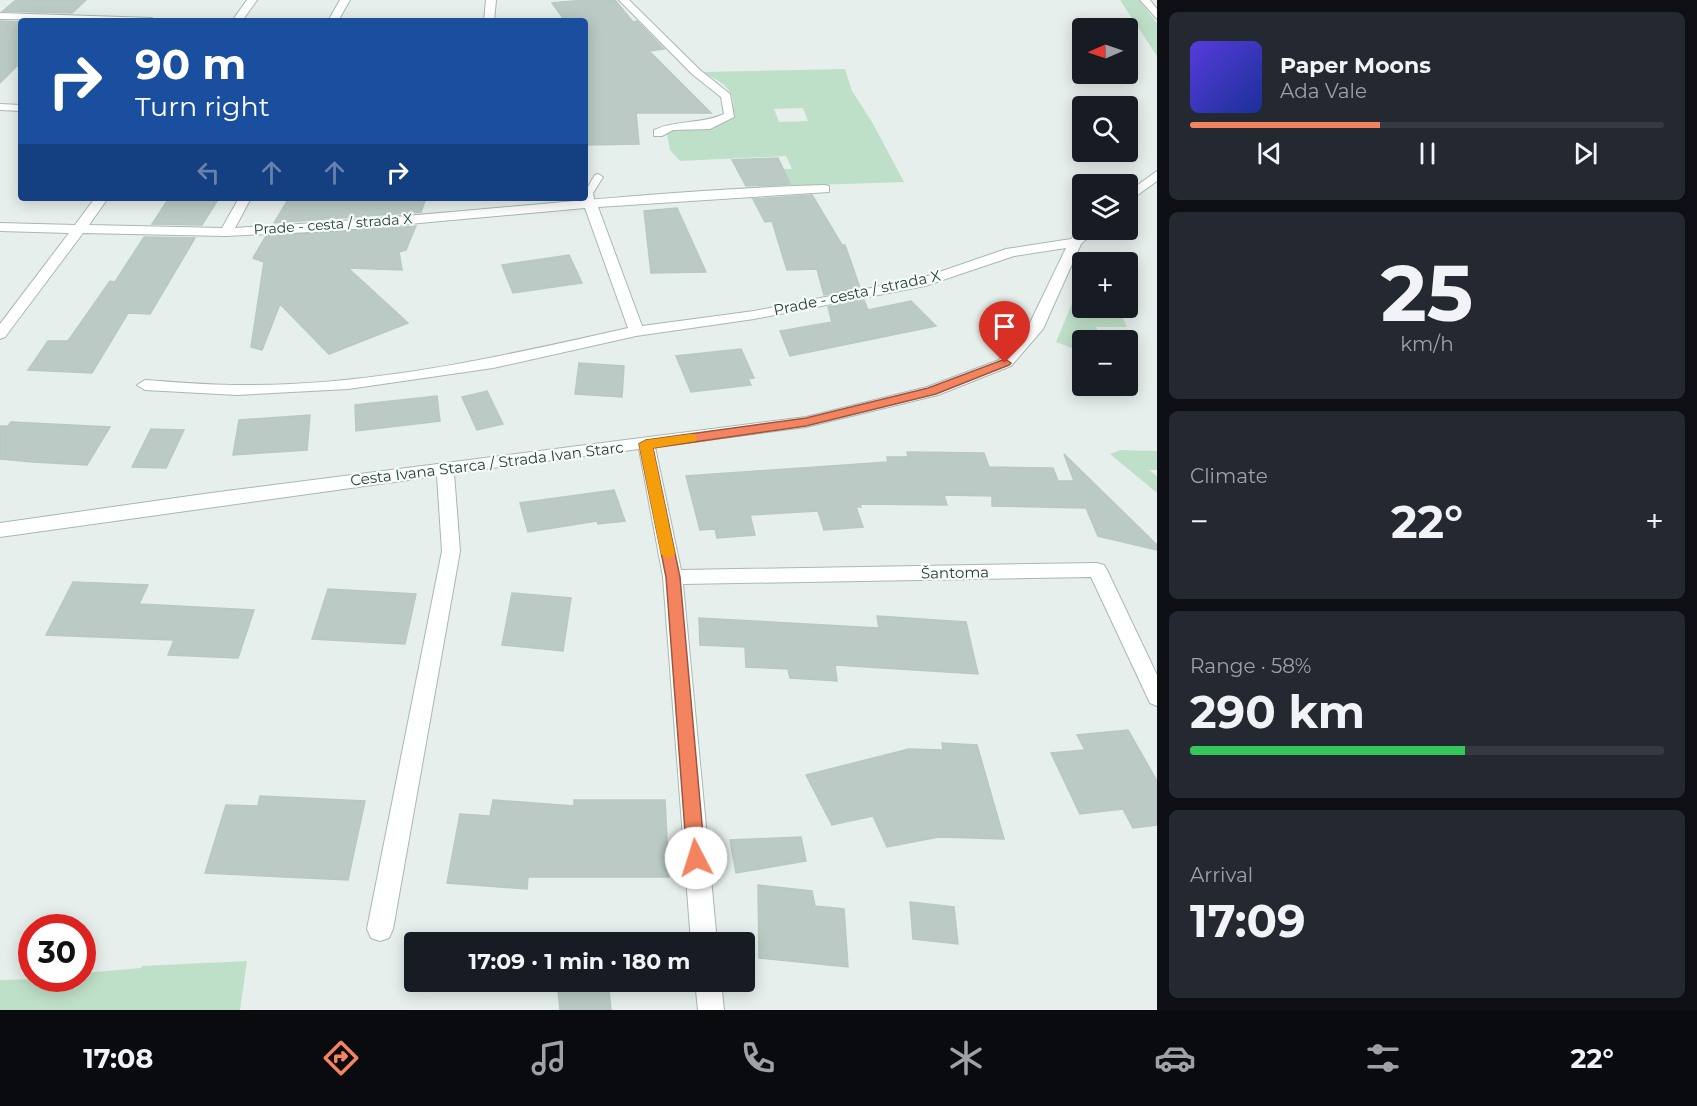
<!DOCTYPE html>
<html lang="en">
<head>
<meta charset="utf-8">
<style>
  :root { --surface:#171b24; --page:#242831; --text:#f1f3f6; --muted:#9ea1a6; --line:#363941; --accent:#f4845f }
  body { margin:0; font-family:Montserrat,sans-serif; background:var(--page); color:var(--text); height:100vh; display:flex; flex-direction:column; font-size:22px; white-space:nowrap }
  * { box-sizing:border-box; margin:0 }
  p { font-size:20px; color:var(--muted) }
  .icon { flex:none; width:33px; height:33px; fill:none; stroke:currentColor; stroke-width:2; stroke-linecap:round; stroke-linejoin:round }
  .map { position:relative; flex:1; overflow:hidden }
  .sheet { display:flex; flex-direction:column; gap:12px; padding:12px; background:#0d0f14; width:540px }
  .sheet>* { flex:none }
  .top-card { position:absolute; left:18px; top:18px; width:570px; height:183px; border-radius:6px; box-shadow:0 3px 15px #0003; background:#1a4fa0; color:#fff; overflow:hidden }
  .needle { width:39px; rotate:268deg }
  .buttons { position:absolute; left:1072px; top:18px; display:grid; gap:12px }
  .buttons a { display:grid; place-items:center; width:66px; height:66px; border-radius:6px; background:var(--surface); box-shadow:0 3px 15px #0003; font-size:30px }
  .speed { position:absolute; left:18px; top:914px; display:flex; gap:12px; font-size:30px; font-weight:700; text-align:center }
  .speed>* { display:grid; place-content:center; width:78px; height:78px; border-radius:50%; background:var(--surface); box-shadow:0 3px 15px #0003; line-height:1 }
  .speed .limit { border:9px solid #d22; background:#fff; color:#111 }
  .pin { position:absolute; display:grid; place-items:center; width:51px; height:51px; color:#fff; margin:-62px -26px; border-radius:50% 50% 50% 0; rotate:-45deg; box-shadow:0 0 6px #0007 }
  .pin .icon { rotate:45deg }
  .me { position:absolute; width:66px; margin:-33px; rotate:355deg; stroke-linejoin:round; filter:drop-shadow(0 0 4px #0008) }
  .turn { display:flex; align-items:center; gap:21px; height:126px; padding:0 18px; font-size:27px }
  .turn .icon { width:78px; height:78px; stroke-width:2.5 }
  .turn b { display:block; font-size:42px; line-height:51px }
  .lanes { display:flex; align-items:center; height:57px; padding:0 18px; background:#0003; justify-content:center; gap:30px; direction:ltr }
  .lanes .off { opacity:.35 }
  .big { font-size:45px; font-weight:700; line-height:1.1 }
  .sheet .tile { flex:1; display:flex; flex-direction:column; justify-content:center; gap:9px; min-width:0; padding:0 21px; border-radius:9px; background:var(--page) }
  .sheet .dial { align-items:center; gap:0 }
  .dial b { font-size:78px; line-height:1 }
  .song { display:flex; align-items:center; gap:18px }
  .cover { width:72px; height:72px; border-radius:9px; background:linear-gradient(135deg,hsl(250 70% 55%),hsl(230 70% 35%)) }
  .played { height:6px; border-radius:3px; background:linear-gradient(90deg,var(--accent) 40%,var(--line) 40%) }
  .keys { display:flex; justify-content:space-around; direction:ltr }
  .heat { display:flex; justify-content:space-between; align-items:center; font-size:33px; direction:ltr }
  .charge { height:9px; border-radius:4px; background:linear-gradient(90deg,#34c759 58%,var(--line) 0) }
  .trip { position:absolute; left:404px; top:932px; width:351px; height:60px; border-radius:6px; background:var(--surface); box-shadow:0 3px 15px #0003; font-weight:700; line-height:60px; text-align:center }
  .tabs { display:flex; height:96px; justify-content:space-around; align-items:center; background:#090b0e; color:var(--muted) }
  .tabs .icon { width:42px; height:42px }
  .tabs .active { color:var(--accent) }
  .tabs b { font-size:27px; color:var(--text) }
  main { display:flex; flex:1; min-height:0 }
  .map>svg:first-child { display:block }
  .green { fill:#bfe0c8; fill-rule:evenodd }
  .building { fill:#bbcac4; stroke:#b8c9c2; stroke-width:1.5 }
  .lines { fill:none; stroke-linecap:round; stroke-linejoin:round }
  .service-casing { stroke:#a8b8b2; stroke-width:2 }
  .minor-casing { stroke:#a8b8b2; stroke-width:2 }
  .service { fill:#fff; fill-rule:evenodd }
  .minor { fill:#fff; fill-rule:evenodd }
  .route { fill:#f4845f; stroke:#9f563e; stroke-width:1.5 }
  .slow { fill:#f59e0b }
  .labels { text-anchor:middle; stroke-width:4.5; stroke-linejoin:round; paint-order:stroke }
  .far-street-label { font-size:14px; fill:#24423a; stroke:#f7fbf9 }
  .street-label { font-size:15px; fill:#24423a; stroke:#f7fbf9 }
</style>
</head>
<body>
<main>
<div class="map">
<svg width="1157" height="1010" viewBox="0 0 1157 1010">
  <rect width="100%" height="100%" fill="#e6efeb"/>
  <path class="green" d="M1120,0h19l18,23v33z
    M845,69l7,22 20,31 32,60 -146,5v-4l12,-14h22l-6,-13 -106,5 -10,-11 -4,-22 33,-2 33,-13c6,-24 -11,-31 -30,-41zM803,108l5,13 -29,1 -5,-13z
    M1083,277v31h35l9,19h-31l7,13h-20v8l-6,2 -21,-8z
    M1120,450l37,1v19h-8l8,6v17l-47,-39z
    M247,961l-7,49h-240v-30l82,-2 1,-5 58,-5 1,-2z"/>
  <path class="building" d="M16,0h70l-14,13 -69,-2z
    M585,0h30l18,22 4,-1 27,28 -15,2 62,62h-75l3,31 -54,1v-124h-20l-13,-18z
    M0,21l21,1v40l-21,21z
    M778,158l12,26 -44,2 -14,-26z
    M812,195l30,50h3l15,43 -36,7 -7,-26 -30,1 -15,-49 -7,1 -12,-23z
    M169,198h50l-17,27 -50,-1z
    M289,198h137l-5,14 -147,11z
    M677,208l29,64 -55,1 -7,-62z
    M416,226l-10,24 -7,2 3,18 -54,-2 60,55 -79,31 -49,-50 -18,46 -11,-3 13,-85 -11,-4 13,-22z
    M144,237l51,1 -45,76 -22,-1 -36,60 -64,-3 20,-29h20l42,-60 5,1z
    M569,255l13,28 -69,10 -11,-28z
    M864,300l4,10 43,-9 25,25 -146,30 -10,-25 52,-9 -4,-15z
    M741,349l13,29 -6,1 3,6 -60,7 -15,-36z
    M579,363l45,3 -2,31 -47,-3z
    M487,391l16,33 -26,6 -15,-33z
    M437,396l3,25 -84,10 -1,-26z
    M310,415l-3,35 -74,5 6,-35z
    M11,422l99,5 -23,38 -54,-3 -33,-3v-33h8z
    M151,429l33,1 -18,38 -34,-1z
    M907,452l77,1 5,14 64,1 5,13h16l-10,-27 93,91v5l-59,-14 -12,-28 -94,-2v-10l-48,-1 3,10 -87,-1 1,3h-5l7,20 -39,3 -6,-19 -68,4 5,20 -38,3 -2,-9 -15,1 -14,-54 202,-14 -1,-5h21z
    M614,490l11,31 -27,3 -1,-3 -69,11 -8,-29z
    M73,582l75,3 -9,19 115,6 -16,48 -70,-3 6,-15 -128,-5z
    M328,589l88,5 -11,50 -93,-5z
    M512,593l59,5 -8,53 -61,-6z
    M877,616l89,6 12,52 -143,-9 2,16 -47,-3 -2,-9 -42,-2 -1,-20 -45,-2 -1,-27 180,10z
    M1128,730l29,51v44l-24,3 -10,-19 -43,5 -29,-61 34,-3 -8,-15z
    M942,743l35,2 27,94 -65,-2 -52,10 -14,-31 -41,9 -26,-50 103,-26 34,1z
    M260,796l105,5 -17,79 -143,-7 21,-68 32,1z
    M493,800l81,6v-6h91l4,77h-141l-1,12 -80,-6 13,-69 30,2z
    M801,837l5,24 -70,12 -6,-33z
    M758,885l54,6 3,15 29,3 4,58 -89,-9z
    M910,902l44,5 4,37 -45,-5z
    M557,981h51l3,29h-51z"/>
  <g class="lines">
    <defs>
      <path id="service" d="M598,174l5,3 -10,16 2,11 -8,2c-5,-11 1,-20 8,-31z"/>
      <path id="minor" d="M247,0h10l-15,21h-10z
        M340,0h10l-12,21h-10z
        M486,0h10l-2,21h-10z
        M619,0h10l71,70 30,24 4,23 -24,12 -37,1 -11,6h-8v-6c24,-11 46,-5 70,-16l-3,-17 -29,-23z
        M1140,0h10l7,9v10z
        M0,13l152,5 5,3 -157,-2z
        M0,104l21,1v6l-21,-1z
        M1157,171v10l-29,21v-10z
        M824,185l5,1v6l-231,15 44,119 112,-15 168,-33 84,-29 65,-10 12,-11 13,2 -15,14 -38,85 -32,37 -73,29 -132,32 -151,20 26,123 416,-7 7,2 3,5 50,105v31l-7,-3 -59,-126 -408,7 34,358h-26l-28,-365 -24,-128 -185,24 6,78 -67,378 -4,9 -9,3 -9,-3 -4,-9 75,-378 -5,-75 -437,61v-14l211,-30 595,-76 121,-30 72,-27 29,-33 38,-79 -52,8 -89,30 -171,33 -118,17 -143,32 -145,21 -111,6 -92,-5 -8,-5 8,-5c30,2 61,5 91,5 132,2 264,-28 392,-57l-43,-120 -253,23 -106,5 -143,-3 -78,104 -5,2v-15l69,-91 -69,-2v-8l75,2 20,-27h13l-19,27 133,3 17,-30h12l-16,30c197,-10 392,-37 589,-43z
        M695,981h26l3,29h-26z"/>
    </defs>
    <use href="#service" class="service-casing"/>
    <use href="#minor" class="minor-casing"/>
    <use href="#service" class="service"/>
    <use href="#minor" class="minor"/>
  </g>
  <path class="route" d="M1005,359l6,4 -2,2 -73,29 -130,32 -153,22 27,129 25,281 -2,6 -7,2 -6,-2 -3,-6 -21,-281 -27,-133 7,-4 160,-22 122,-30z"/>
  <path class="slow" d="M691,434l5,1v6l-43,7 22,106 -7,5 -7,-5 -22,-110 7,-4z"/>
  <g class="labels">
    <g class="far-street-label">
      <text transform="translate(333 224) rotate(-4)" y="5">Prade - cesta / strada X</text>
    </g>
    <g class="street-label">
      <text transform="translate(857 293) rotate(-12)" y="5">Prade - cesta / strada X</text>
      <text transform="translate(487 464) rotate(-7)" y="5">Cesta Ivana Starca / Strada Ivan Starc</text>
      <text transform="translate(955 573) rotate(-1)" y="5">Šantoma</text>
    </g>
  </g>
</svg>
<div class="buttons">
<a><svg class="needle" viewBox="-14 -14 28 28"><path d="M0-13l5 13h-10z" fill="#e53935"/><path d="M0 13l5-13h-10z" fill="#9ea1a6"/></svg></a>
<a><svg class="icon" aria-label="search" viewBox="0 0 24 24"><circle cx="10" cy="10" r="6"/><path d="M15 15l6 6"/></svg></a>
<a><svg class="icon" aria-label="layers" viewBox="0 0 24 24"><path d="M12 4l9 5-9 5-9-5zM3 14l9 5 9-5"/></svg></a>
<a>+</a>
<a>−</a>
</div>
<div class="speed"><div class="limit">30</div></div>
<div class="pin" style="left:1005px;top:363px;background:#d93025"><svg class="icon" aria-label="arrive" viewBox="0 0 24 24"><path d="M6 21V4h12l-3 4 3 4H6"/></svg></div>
<svg class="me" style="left:696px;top:858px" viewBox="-20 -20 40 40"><circle r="19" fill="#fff"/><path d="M0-13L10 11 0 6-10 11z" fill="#f4845f"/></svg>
<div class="trip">17:09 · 1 min · 180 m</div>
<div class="top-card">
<div class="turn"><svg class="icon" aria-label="right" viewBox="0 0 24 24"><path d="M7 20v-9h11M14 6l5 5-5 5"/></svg><div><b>90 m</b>Turn right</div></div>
<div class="lanes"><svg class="icon off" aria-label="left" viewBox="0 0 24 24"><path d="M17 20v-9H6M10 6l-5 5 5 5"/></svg><svg class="icon off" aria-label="ahead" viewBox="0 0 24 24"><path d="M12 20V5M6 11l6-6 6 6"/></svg><svg class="icon off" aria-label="ahead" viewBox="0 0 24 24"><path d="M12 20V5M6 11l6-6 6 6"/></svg><svg class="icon" aria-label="right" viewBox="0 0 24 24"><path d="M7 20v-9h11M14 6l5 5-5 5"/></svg></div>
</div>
</div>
<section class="sheet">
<div class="tile">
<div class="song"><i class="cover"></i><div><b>Paper Moons</b><p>Ada Vale</p></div></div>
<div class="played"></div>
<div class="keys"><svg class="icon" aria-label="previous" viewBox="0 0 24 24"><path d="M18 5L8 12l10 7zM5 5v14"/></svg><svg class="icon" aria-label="pause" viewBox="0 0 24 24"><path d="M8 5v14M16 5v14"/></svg><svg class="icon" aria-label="next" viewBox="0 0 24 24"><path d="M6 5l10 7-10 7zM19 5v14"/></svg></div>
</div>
<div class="tile dial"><b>25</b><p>km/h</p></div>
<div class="tile"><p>Climate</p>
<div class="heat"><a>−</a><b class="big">22°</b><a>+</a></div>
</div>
<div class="tile"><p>Range · 58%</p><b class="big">290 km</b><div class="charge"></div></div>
<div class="tile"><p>Arrival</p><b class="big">17:09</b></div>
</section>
</main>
<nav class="tabs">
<b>17:08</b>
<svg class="icon active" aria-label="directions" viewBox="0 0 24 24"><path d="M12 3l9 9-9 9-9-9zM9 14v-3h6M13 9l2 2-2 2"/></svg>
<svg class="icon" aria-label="music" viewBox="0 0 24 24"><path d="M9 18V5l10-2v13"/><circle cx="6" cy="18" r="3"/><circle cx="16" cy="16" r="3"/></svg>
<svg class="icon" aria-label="phone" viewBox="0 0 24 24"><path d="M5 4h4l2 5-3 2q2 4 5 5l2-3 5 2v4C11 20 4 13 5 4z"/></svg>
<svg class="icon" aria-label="climate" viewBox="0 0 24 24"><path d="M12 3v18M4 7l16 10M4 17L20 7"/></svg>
<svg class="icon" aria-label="car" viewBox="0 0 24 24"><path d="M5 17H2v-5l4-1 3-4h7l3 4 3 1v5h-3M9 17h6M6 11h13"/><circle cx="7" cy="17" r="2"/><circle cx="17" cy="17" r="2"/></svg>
<svg class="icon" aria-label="filters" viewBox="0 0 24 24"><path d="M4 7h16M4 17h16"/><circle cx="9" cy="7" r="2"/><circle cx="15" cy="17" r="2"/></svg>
<b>22°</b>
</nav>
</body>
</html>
